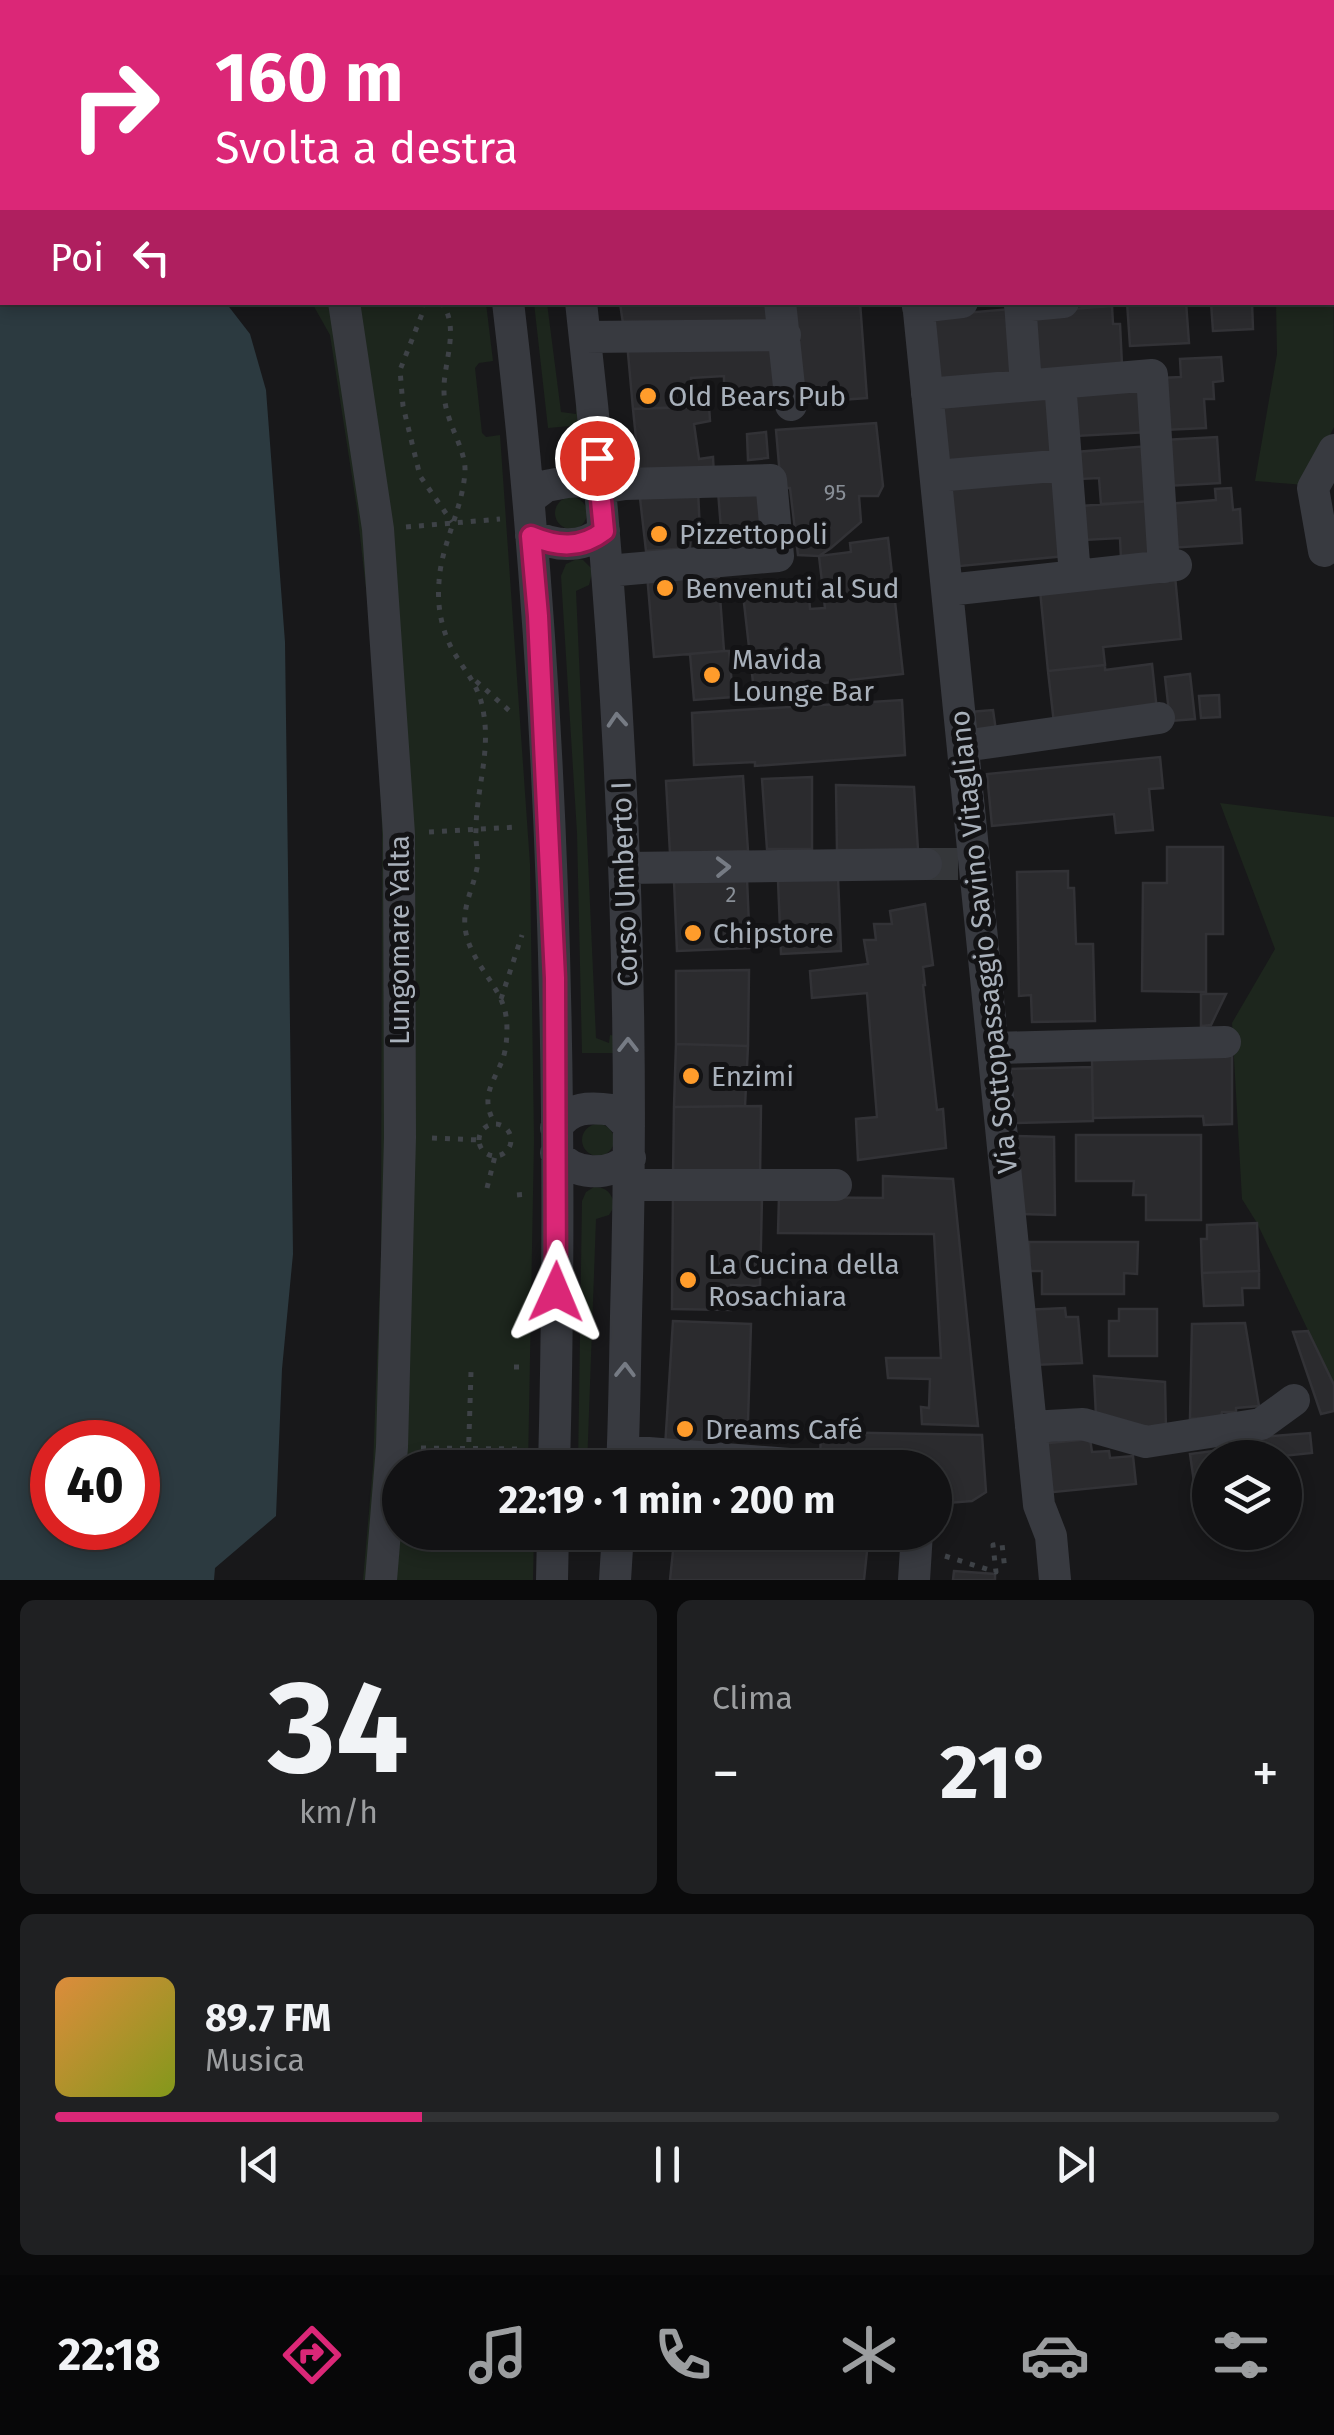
<!DOCTYPE html>
<html lang="it">
<head>
<meta charset="utf-8">
<style>
  :root { --surface:#121214; --page:#1f2022; --text:#f1f3f6; --muted:#9c9ea0; --line:#313234; --accent:#db2777 }
  body { margin:0; font-family:"Fira Sans",sans-serif; background:var(--page); color:var(--text); height:100vh; display:flex; flex-direction:column; font-size:38px; white-space:nowrap }
  * { box-sizing:border-box; margin:0 }
  p { font-size:32px; color:var(--muted) }
  .icon { flex:none; width:55px; height:55px; fill:none; stroke:currentColor; stroke-width:2; stroke-linecap:round; stroke-linejoin:round }
  .map { position:relative; height:1580px; overflow:hidden }
  .details { display:flex; flex-direction:column; gap:20px; padding:20px; background:#0a0a0b; flex:1 }
  .details>* { flex:none }
  .top-card { position:absolute; left:0px; top:0px; width:1335px; height:305px; box-shadow:0 5px 15px #0003,0 0 0 2px var(--line); background:#db2777; color:#fff; overflow:hidden }
  .controls { position:absolute; left:1192px; top:1440px; display:grid; gap:20px }
  .controls a { display:grid; place-items:center; width:110px; height:110px; border-radius:50%; background:var(--surface); box-shadow:0 5px 15px #0003,0 0 0 2px var(--line); font-size:50px }
  .speed { position:absolute; left:30px; top:1420px; display:flex; gap:20px; font-size:50px; font-weight:700; text-align:center }
  .speed>* { display:grid; place-content:center; width:130px; height:130px; border-radius:50%; background:var(--surface); box-shadow:0 5px 15px #0003,0 0 0 2px var(--line); line-height:1 }
  .speed .limit { border:15px solid #d22; background:#fff; color:#111 }
  .pin { position:absolute; display:grid; place-items:center; width:85px; height:85px; color:#fff; margin:-42px; border:5px solid #fff; border-radius:50%; box-shadow:0 2px 10px #0007 }
  .me { position:absolute; width:110px; margin:-55px; rotate:1deg; stroke-linejoin:round; filter:drop-shadow(0 0 8px #0008) }
  .turn { display:flex; align-items:center; gap:35px; height:210px; padding:0 50px; font-size:45px }
  .turn .icon { width:130px; height:130px; stroke-width:2.5 }
  .turn b { display:block; font-size:70px; line-height:85px }
  .then { display:flex; align-items:center; height:95px; padding:0 50px; background:#0003; gap:20px; font-size:38px }
  .big { font-size:75px; font-weight:700; line-height:1.1 }
  .details .card { flex:1; display:flex; flex-direction:column; justify-content:center; gap:15px; min-width:0; padding:0 35px; border-radius:15px; background:var(--page) }
  .details .dial { align-items:center; gap:0 }
  .dial b { font-size:130px; line-height:1 }
  .song { display:flex; align-items:center; gap:30px }
  .cover { width:120px; height:120px; border-radius:15px; background:linear-gradient(135deg,hsl(30 70% 55%),hsl(70 70% 35%)) }
  .played { height:10px; border-radius:5px; background:linear-gradient(90deg,var(--accent) 30%,var(--line) 30%) }
  .keys { display:flex; justify-content:space-around; direction:ltr }
  .heat { display:flex; justify-content:space-between; align-items:center; font-size:55px; direction:ltr }
  .details .tiles { flex:1; display:grid; gap:20px; grid-template-columns:1fr 1fr }
  .card:last-child { grid-column:span 2 }
  .trip { position:absolute; left:382px; top:1450px; width:570px; height:100px; border-radius:50px; background:var(--surface); box-shadow:0 5px 15px #0003,0 0 0 2px var(--line); font-weight:700; line-height:100px; text-align:center }
  .dock { display:flex; height:160px; justify-content:space-around; align-items:center; background:#070708; color:var(--muted) }
  .dock .icon { width:70px; height:70px }
  .dock .selected { color:var(--accent) }
  .dock b { font-size:45px; color:var(--text) }
  .map>svg:first-child { display:block }
  .green { fill:#1d261d }
  .water { fill:#2c3a40; fill-rule:evenodd }
  .building { fill:#2b2b2e; stroke:#323236; stroke-width:2.5 }
  .lines { fill:none; stroke-linecap:round; stroke-linejoin:round }
  .minor-tunnel { stroke:#35373a; stroke-width:32; stroke-dasharray:32 16; stroke-linecap:butt }
  .path { stroke:#3e4247; stroke-width:5; stroke-dasharray:5 8; stroke-linecap:butt }
  .minor { stroke:#383a40; stroke-width:32 }
  .oneway { stroke:#767b84 }
  .route-casing { stroke:#8e194d; stroke-width:25 }
  .route { stroke:#db2777; stroke-width:18 }
  .poi-dot { fill:#ff9c2b; stroke:#131315; stroke-width:4 }
  .labels { text-anchor:middle; stroke-width:10; stroke-linejoin:round; paint-order:stroke }
  .number-label { font-size:22px; fill:#898f97 }
  .poi-label { font-size:28px; fill:#a9b1bb; stroke:#131315; text-anchor:start }
  .street-label { font-size:28px; fill:#a9b1bb; stroke:#131315 }
</style>
</head>
<body>
<div class="map">
<svg width="1334" height="1580" viewBox="0 0 1334 1580">
  <rect width="100%" height="100%" fill="#18181a"/>
  <path class="green" d="M1333,118l1,309 -29,58 -50,-4 22,-127 -1,-51 56,-1z
    M312,303h174l7,58 -14,2 -4,5 7,65 4,4 14,-2 30,429 4,276 -6,327 -128,1v64l134,1 -1,47h-170l10,-114 8,-213 1,-424 -6,-151 -19,-169 -27,-174z
    M534,303h13l14,109 15,2v-8l5,3 1,16 -34,3z
    M555 513a16 16 0 1 1 32 0a16 16 0 1 1-32 0Z
    M577,559l6,1 10,10 -4,15 -13,6 20,447 13,5 1,-8 7,1 -1,17h-34l-5,-220 -16,-257 5,-12z
    M1220,803l114,14v568l-77,-162 -15,-24 -10,-176 43,-74z
    M582 1140a16 16 0 1 1 32 0a16 16 0 1 1-32 0Z
    M594,1187c13,0 17,6 21,18l-6,10 -13,4 -9,248 -9,1 4,-267 4,-9z"/>
  <path class="water" d="M0,0h159l-157,2v300l224,1 24,31 16,56 19,252 8,612 -11,115 -6,147 -61,52 -1,12h-214zM52,1442h86v86h-86z"/>
  <path class="building" d="M577,0h59l1,2h-59z
    M653,0h75v2h-75z
    M747,0h79v2h-79z
    M923,0h47l1,2h-48z
    M1059,0h48v2h-48z
    M1146,0h86v2h-85z
    M773,302l3,28h-152l-4,-27z
    M860,302l7,96 -69,5 -7,-99z
    M1127,302h59l3,41 -59,3z
    M1211,302h41l1,27 -40,2z
    M1112,306l1,18h7l2,41 -88,6 -4,-59z
    M1011,309l6,63 -82,7 -6,-63z
    M778,341l5,65 -59,1v-31l-33,2 3,29 -61,2 -6,-67z
    M1221,357l2,24 -10,1 1,17h-10l2,29 -43,2 -3,-52 21,-1 -1,-18z
    M1146,388l2,44 -72,4 -2,-44z
    M1052,395l4,60 -114,11 -5,-61z
    M709,406l1,15 -16,3 5,35 14,-2 1,20 -74,1 -7,-69z
    M876,423l7,63 -5,10h-19l2,26 -30,26 -12,8 -21,-1 -8,-67h-9l-5,-58z
    M766,432l2,26 -20,2 -1,-26z
    M1217,437l3,46 -54,3 -2,-46z
    M1148,446l4,55 -51,3 -2,-26 -20,1 -3,-27z
    M1058,477l7,79 -115,11 -7,-80z
    M1231,488l2,22 7,-1 2,34 -72,5 -3,-44 49,-4 -1,-11z
    M639,489l59,1 2,43 -9,1 -1,14 -44,3z
    M763,490l3,48 -44,4 -4,-51z
    M1152,501l4,55 -35,3 -1,-21 -36,2 -3,-34z
    M888,538l15,136 -149,17 -11,-97 40,-4v8l26,-3 1,14 15,-1 -6,-52 32,-4 -1,-9z
    M718,569l6,82 -70,6 -7,-83z
    M1175,576l6,63 -78,8 2,18 -57,6 -8,-81z
    M724,651h5l4,46 -39,3 -4,-46z
    M1152,664l5,47 -103,12 -6,-52 57,-6v5z
    M1190,674l5,45 -25,2 -5,-44z
    M1219,695l1,22 -19,1 -2,-22z
    M902,700l3,55 -150,11v-4l-61,3 -2,-52z
    M993,710l3,21 -23,3 -3,-22z
    M1160,757l3,31 -14,1 4,41 -37,3 -2,-19 -122,12 -5,-52z
    M743,776l5,75 -78,2 -4,-72z
    M812,777v72h-45l-5,-70z
    M836,785l78,2 4,63h-81z
    M1167,847h56v87h-17v58l-64,-1 1,-108h24z
    M1068,871v17h6l2,56h17l2,77 -63,1 -1,-27 -12,1 -2,-124z
    M838,877l3,74 -60,3 -3,-74z
    M747,879l3,69 -73,3 -3,-70z
    M925,904l8,61 -10,2 2,18h-2l14,125 6,-1 3,39 -88,12 -2,-41 21,-2 -10,-124 -55,5 -2,-27 58,-7 -4,-24h12l-2,-16h18l-2,-13z
    M749,970l-1,76 -72,-2v-73z
    M1201,994h25l-15,31 -10,1z
    M676,1044l72,2 -3,60 -71,1z
    M1232,1055v69l-28,1 -1,-9 -110,2 -1,-61z
    M1092,1067l1,54 -79,2 -4,-54z
    M761,1106l-1,71 -87,1 1,-71z
    M1076,1135h125v85h-55v-25h-13l1,-14h-58z
    M1012,1136l42,1 1,78 -34,-1z
    M883,1176l70,3 25,247 -56,-2 -1,-17 8,1 1,-29 -42,-1 -2,-20h55l-7,-124 -156,-1 1,-36 104,1z
    M673,1195l89,2 -2,89 -29,-1v25l-59,-1z
    M1257,1223l2,48 -57,2 -1,-34h6v-14z
    M1029,1242h109l-1,32 -13,-1v21h-82v-23h-12z
    M1259,1271v17h-17l1,17 -39,1 -2,-33z
    M1065,1308l1,9h12l4,46 -50,2 -9,-55z
    M1119,1309h38v47h-48v-35h10z
    M673,1321l78,3 -3,97 -44,-2 -3,29h-36z
    M1245,1323l14,83 -23,2v4h-14l-1,5 -31,2 2,-95z
    M1308,1331l26,54v26l-13,3 -28,-82z
    M1094,1376l71,6 1,49 -70,-15z
    M821,1432l161,3 4,57 -14,9 -37,3v-36l-115,-7z
    M1310,1433l2,20 -49,5 -3,-21z
    M1090,1439l2,13 17,-1 1,7 23,-2 3,28 -92,9 -5,-49z
    M1252,1446l1,12h-43v22l-16,2 -4,-28z
    M675,1532h194l-5,48h-194z
    M954,1571l41,3v6h-42z"/>
  <g class="lines">
    <path class="minor-tunnel" d="M926,864h44"/>
    <path class="path" d="M375,0l1,2
      M423,302l-1,12 -22,56 3,36 17,70 32,46
      M441,302c20,25 2,61 3,89 0,30 22,57 21,80 -2,38 -24,73 -26,111 -2,23 2,46 13,67 14,25 28,36 32,67 6,38 -8,76 -8,114 -1,12 3,26 1,38 -4,21 -14,36 -12,59 4,36 36,57 41,89 2,12 1,33 -4,45 -10,24 -22,37 -7,63
      M406,527l94,-8
      M476,681l37,33
      M429,832l89,-5
      M501,999l21,-64
      M479 1140a16 16 0 1 1 32 0a16 16 0 1 1-32 0Z
      M432,1138l47,2
      M487,1188l8,-32
      M517,1195l12,-1
      M514,1367h12
      M421,1448l104,1
      M468,1468l3,-96
      M945,1556l51,16 -3,-27 9,-1 3,26"/>
    <path class="minor" d="M299,0l1,2
      M466,0l1,2
      M539,0v2
      M738,0v2
      M982,0v2
      M1139,0v2
      M344,302l34,227 21,305 1,303 -8,310 -11,133
      M508,302c46,387 56,777 46,1166
      M581,302c37,324 54,650 46,976 -2,63 -2,127 -5,190
      M780,302l11,103
      M918,302l121,1203 12,31 4,44
      M1020,302l6,83
      M1020,306l43,-4
      M918,307l44,-5
      M585,337l200,-2
      M1060,383l15,193
      M927,394l225,-19 12,192
      M936,476l130,-11
      M529,499l17,-13 21,-4 18,-1 15,7 25,-4 146,-4 7,76 -171,15
      M531,535c26,12 50,14 73,-4
      M1324,551l-11,-63 21,-38
      M948,590l228,-25
      M964,746l195,-28
      M625,868l301,-4
      M994,1048l231,-6
      M556,1128c14,-22 34,-21 57,-18l16,16
      M556,1153c17,23 53,24 74,5
      M629,1185h207
      M1031,1427l52,-3 63,18 115,-18 33,-24
      M623,1451l217,17
      M552,1580l1,-48
      M615,1580l3,-48
      M914,1580l3,-48"/>
  </g>
  <defs><path id="oneway-chevron" d="M-2-3.5L2.5 0L-2 3.5" fill="none" stroke-width="1.6" stroke-linecap="round" stroke-linejoin="round" transform="scale(2.5)"/></defs>
  <g class="oneway">
    <use href="#oneway-chevron" transform="translate(617 720) rotate(-94)"/>
    <use href="#oneway-chevron" transform="translate(723 867) rotate(-1)"/>
    <use href="#oneway-chevron" transform="translate(628 1045) rotate(-90)"/>
    <use href="#oneway-chevron" transform="translate(625 1370) rotate(-89)"/>
  </g>
  <g class="lines">
    <defs>
      <path id="route" d="M556,1292l-1,-314 -17,-362 -7,-80c26,11 50,13 73,-5l-7,-73"/>
    </defs>
    <use href="#route" class="route-casing"/>
    <use href="#route" class="route"/>
  </g>
  <g class="poi-dot">
    <circle cx="648" cy="396" r="10"/>
    <circle cx="659" cy="534" r="10"/>
    <circle cx="665" cy="588" r="10"/>
    <circle cx="712" cy="675" r="10"/>
    <circle cx="693" cy="933" r="10"/>
    <circle cx="691" cy="1076" r="10"/>
    <circle cx="688" cy="1280" r="10"/>
    <circle cx="685" cy="1429" r="10"/>
  </g>
  <g class="labels">
    <g class="number-label">
      <text x="835" y="500">95</text>
      <text x="731" y="902">2</text>
    </g>
    <g class="poi-label">
      <text x="668" y="406">Old Bears Pub</text>
      <text x="679" y="544">Pizzettopoli</text>
      <text x="685" y="598">Benvenuti al Sud</text>
      <text x="732" y="669">Mavida<tspan x="732" dy="32">Lounge Bar</tspan></text>
      <text x="713" y="943">Chipstore</text>
      <text x="711" y="1086">Enzimi</text>
      <text x="708" y="1274">La Cucina della<tspan x="708" dy="32">Rosachiara</tspan></text>
      <text x="705" y="1439">Dreams Café</text>
    </g>
    <g class="street-label">
      <text transform="translate(624 884) rotate(-92)" y="10">Corso Umberto I</text>
      <text transform="translate(399 940) rotate(-90)" y="10">Lungomare Yalta</text>
      <text transform="translate(983 942) rotate(-96)" y="10">Via Sottopassaggio Savino Vitagliano</text>
    </g>
  </g>
</svg>
<div class="controls">
<a><svg class="icon" aria-label="layers" viewBox="0 0 24 24"><path d="M12 4l9 5-9 5-9-5zM3 14l9 5 9-5"/></svg></a>
</div>
<div class="speed"><div class="limit">40</div></div>
<div class="pin" style="left:597px;top:458px;background:#d93025"><svg class="icon" aria-label="arrive" viewBox="0 0 24 24"><path d="M6 21V4h12l-3 4 3 4H6"/></svg></div>
<svg class="me" style="left:556px;top:1292px" viewBox="-20 -20 40 40"><path d="M0-17L14 15 0 8-14 15z" fill="#db2777" stroke="#fff" stroke-width="4"/></svg>
<div class="trip">22:19 · 1 min · 200 m</div>
<div class="top-card">
<div class="turn"><svg class="icon" aria-label="right" viewBox="0 0 24 24"><path d="M7 20v-9h11M14 6l5 5-5 5"/></svg><div><b>160 m</b>Svolta a destra</div></div>
<div class="then">Poi<svg class="icon" aria-label="left" viewBox="0 0 24 24"><path d="M17 20v-9H6M10 6l-5 5 5 5"/></svg></div>
</div>
</div>
<section class="details">
<div class="tiles">
<div class="card dial"><b>34</b><p>km/h</p></div>
<div class="card"><p>Clima</p>
<div class="heat"><a>−</a><b class="big">21°</b><a>+</a></div>
</div>
<div class="card">
<div class="song"><i class="cover"></i><div><b>89.7 FM</b><p>Musica</p></div></div>
<div class="played"></div>
<div class="keys"><svg class="icon" aria-label="previous" viewBox="0 0 24 24"><path d="M18 5L8 12l10 7zM5 5v14"/></svg><svg class="icon" aria-label="pause" viewBox="0 0 24 24"><path d="M8 5v14M16 5v14"/></svg><svg class="icon" aria-label="next" viewBox="0 0 24 24"><path d="M6 5l10 7-10 7zM19 5v14"/></svg></div>
</div>
</div>
</section>
<nav class="dock">
<b>22:18</b>
<svg class="icon selected" aria-label="directions" viewBox="0 0 24 24"><path d="M12 3l9 9-9 9-9-9zM9 14v-3h6M13 9l2 2-2 2"/></svg>
<svg class="icon" aria-label="music" viewBox="0 0 24 24"><path d="M9 18V5l10-2v13"/><circle cx="6" cy="18" r="3"/><circle cx="16" cy="16" r="3"/></svg>
<svg class="icon" aria-label="phone" viewBox="0 0 24 24"><path d="M5 4h4l2 5-3 2q2 4 5 5l2-3 5 2v4C11 20 4 13 5 4z"/></svg>
<svg class="icon" aria-label="climate" viewBox="0 0 24 24"><path d="M12 3v18M4 7l16 10M4 17L20 7"/></svg>
<svg class="icon" aria-label="car" viewBox="0 0 24 24"><path d="M5 17H2v-5l4-1 3-4h7l3 4 3 1v5h-3M9 17h6M6 11h13"/><circle cx="7" cy="17" r="2"/><circle cx="17" cy="17" r="2"/></svg>
<svg class="icon" aria-label="filters" viewBox="0 0 24 24"><path d="M4 7h16M4 17h16"/><circle cx="9" cy="7" r="2"/><circle cx="15" cy="17" r="2"/></svg>
</nav>
</body>
</html>
